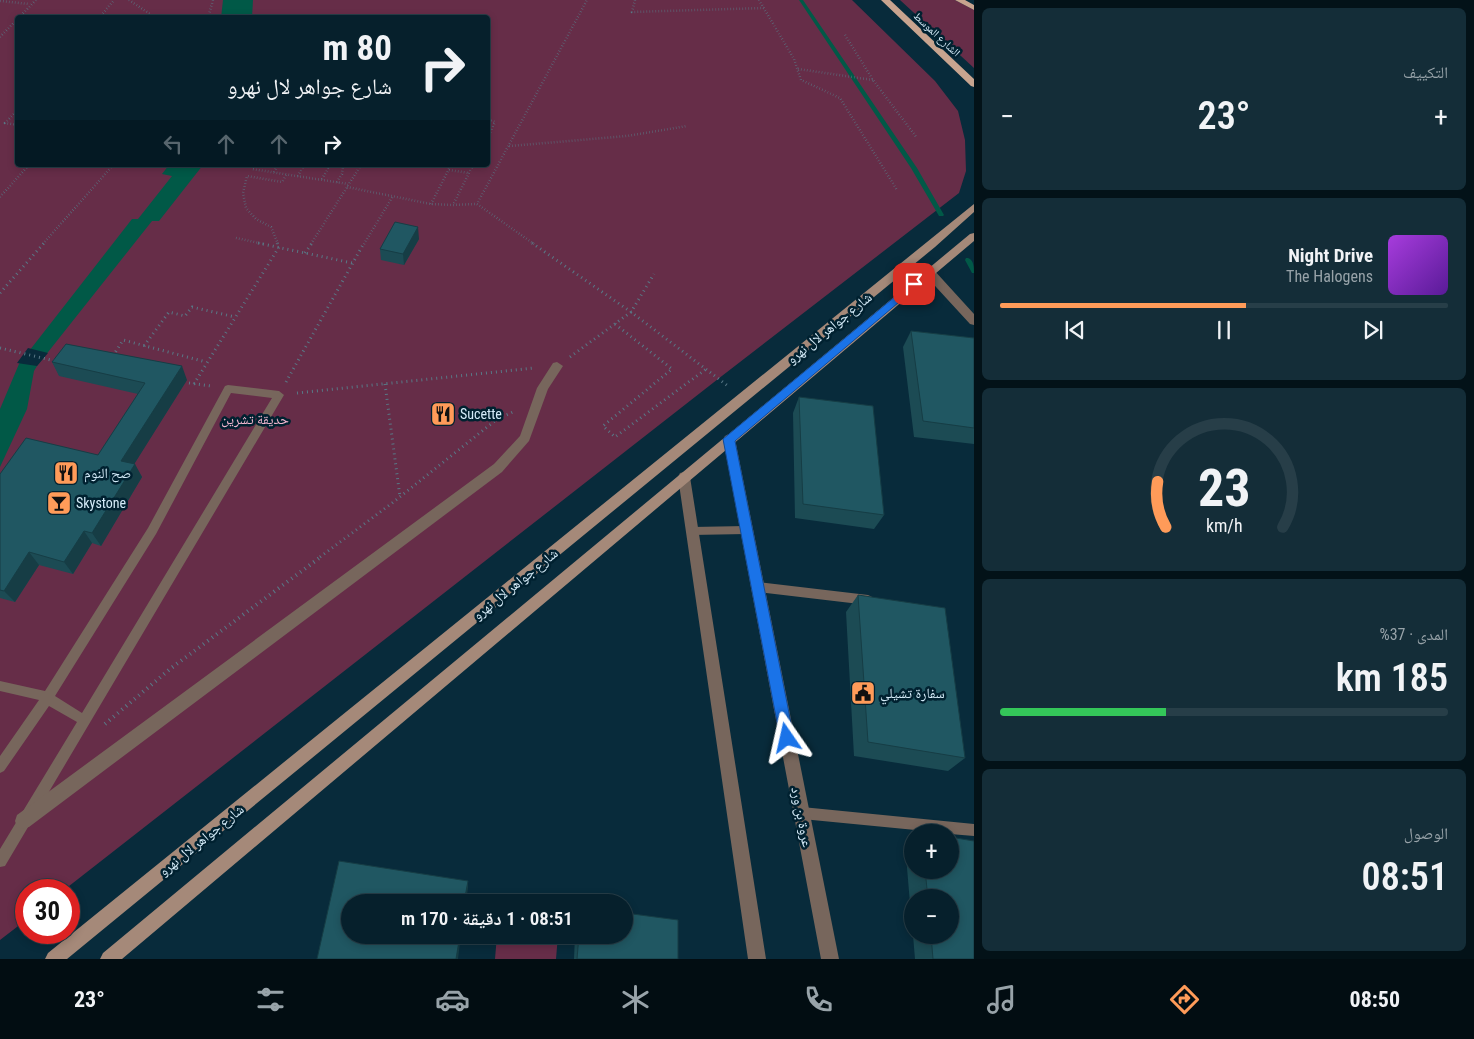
<!DOCTYPE html>
<html lang="ar">
<head>
<meta charset="utf-8">
<style>
  :root { --surface:#06202c; --page:#142d38; --text:#f1f3f6; --muted:#98a3a9; --line:#273e48; --accent:#ff9b59 }
  body { margin:0; font-family:"Roboto Condensed","Noto Naskh Arabic",sans-serif; background:var(--page); color:var(--text); direction:rtl; height:100vh; display:flex; flex-direction:column; font-size:19px; white-space:nowrap }
  * { box-sizing:border-box; margin:0 }
  p { font-size:16px; color:var(--muted) }
  .icon { flex:none; width:28px; height:28px; fill:none; stroke:currentColor; stroke-width:2; stroke-linecap:round; stroke-linejoin:round }
  .map { position:relative; flex:1; overflow:hidden; direction:ltr }
  .sheet { display:flex; flex-direction:column; gap:8px; padding:8px; background:#031218; width:500px }
  .sheet>* { flex:none }
  .banner { position:absolute; left:15px; top:15px; width:475px; height:152px; border-radius:5px; box-shadow:0 2px 8px #0003,0 0 0 1px var(--line); direction:rtl; background:#06202c; color:var(--text); overflow:hidden }
  .fabs { position:absolute; left:904px; top:824px; display:grid; gap:10px }
  .fabs a { display:grid; place-items:center; width:55px; height:55px; border-radius:50%; background:var(--surface); box-shadow:0 2px 8px #0003,0 0 0 1px var(--line); font-size:25px }
  .speed { position:absolute; left:15px; top:879px; display:flex; gap:10px; font-size:25px; font-weight:700; text-align:center }
  .speed>* { display:grid; place-content:center; width:65px; height:65px; border-radius:50%; background:var(--surface); box-shadow:0 2px 8px #0003,0 0 0 1px var(--line); line-height:1 }
  .speed .limit { border:8px solid #d22; background:#fff; color:#111 }
  .pin { position:absolute; display:grid; place-items:center; width:42px; height:42px; color:#fff; margin:-21px; border-radius:10px; box-shadow:0 2px 8px #0006 }
  .me { position:absolute; width:55px; margin:-28px; rotate:349deg; stroke-linejoin:round; filter:drop-shadow(0 0 4px #0008) }
  .turn { display:flex; align-items:center; gap:18px; height:105px; padding:0 15px; font-size:22px }
  .turn .icon { width:65px; height:65px; stroke-width:2.5 }
  .turn b { display:block; font-size:35px; line-height:42px }
  .lanes { display:flex; align-items:center; height:48px; padding:0 15px; background:#0003; justify-content:center; gap:25px; direction:ltr }
  .lanes .off { opacity:.35 }
  .big { font-size:38px; font-weight:600; line-height:1.1 }
  .sheet .widget { flex:1; display:flex; flex-direction:column; justify-content:center; gap:8px; min-width:0; padding:0 18px; border-radius:8px; background:var(--page) }
  .sheet .dial { align-items:center; gap:0 }
  .dial svg { height:130px; overflow:visible; fill:none; stroke:var(--line); stroke-width:7; stroke-linecap:round; text-anchor:middle }
  .dial text { fill:var(--text); stroke:none }
  .song { display:flex; align-items:center; gap:15px }
  .cover { width:60px; height:60px; border-radius:8px; background:linear-gradient(135deg,hsl(280 70% 55%),hsl(270 70% 35%)) }
  .played { height:5px; border-radius:2px; background:linear-gradient(90deg,var(--accent) 55%,var(--line) 55%) }
  .keys { display:flex; justify-content:space-around; direction:ltr }
  .heat { display:flex; justify-content:space-between; align-items:center; font-size:28px; direction:ltr }
  .charge { height:8px; border-radius:4px; background:linear-gradient(90deg,#34c759 37%,var(--line) 0) }
  .trip { position:absolute; left:341px; top:894px; width:292px; height:50px; border-radius:25px; background:var(--surface); box-shadow:0 2px 8px #0003,0 0 0 1px var(--line); font-weight:600; line-height:50px; text-align:center; direction:rtl }
  .dock { display:flex; height:80px; justify-content:space-around; align-items:center; background:#020d12; color:var(--muted) }
  .dock .icon { width:35px; height:35px }
  .dock .current { color:var(--accent) }
  .dock b { font-size:22px; color:var(--text) }
  main { display:flex; flex:1; min-height:0 }
  .map>svg:first-child { display:block }
  .green { fill:#662d48; fill-rule:evenodd }
  .water { fill:#015947 }
  .pier { fill:#082b3b }
  .lines { fill:none; stroke-linecap:round; stroke-linejoin:round }
  .stream { fill:#015947; fill-rule:evenodd }
  .river { fill:#015947; fill-rule:evenodd }
  .path-far2 { stroke:#597886; stroke-width:2.5; stroke-dasharray:0.5 2.5; stroke-linecap:butt }
  .path-far1 { stroke:#597886; stroke-width:3; stroke-dasharray:1 4; stroke-linecap:butt }
  .path { stroke:#597886; stroke-width:4; stroke-dasharray:1 4.5; stroke-linecap:butt }
  .service { fill:#77665c; fill-rule:evenodd }
  .minor { fill:#77665c; fill-rule:evenodd }
  .secondary { fill:#a58979; fill-rule:evenodd }
  .primary { fill:#c8a48f; fill-rule:evenodd }
  .wall { fill:#1c4b54 }
  .shaded-wall { fill:#163d45 }
  .building { fill:#205762; stroke:#163d45 }
  .route { fill:#1a73e8; stroke:#114b97 }
  .labels { text-anchor:middle; stroke-width:5; stroke-linejoin:round; paint-order:stroke }
  .far-street-label { font-size:11px; fill:#d5ecf9; stroke:#002130 }
  .street-label { font-size:14px; fill:#d5ecf9; stroke:#002130 }
  .poi-label { font-size:14px; fill:#d5ecf9; stroke:#002130; text-anchor:start }
  .park-label { font-size:14px; fill:#f3b6cf; stroke:#002130 }
</style>
</head>
<body>
<main>
<section class="sheet">
<div class="widget"><p>التكييف</p>
<div class="heat"><a>−</a><b class="big">23°</b><a>+</a></div>
</div>
<div class="widget">
<div class="song"><i class="cover"></i><div><b>Night Drive</b><p>The Halogens</p></div></div>
<div class="played"></div>
<div class="keys"><svg class="icon" aria-label="previous" viewBox="0 0 24 24"><path d="M18 5L8 12l10 7zM5 5v14"/></svg><svg class="icon" aria-label="pause" viewBox="0 0 24 24"><path d="M8 5v14M16 5v14"/></svg><svg class="icon" aria-label="next" viewBox="0 0 24 24"><path d="M6 5l10 7-10 7zM19 5v14"/></svg></div>
</div>
<div class="widget dial"><svg viewBox="0 0 100 80">
<path d="M14 69A42 42 0 1 1 86 69"/>
<path d="M14 69A42 42 0 0 1 9 41" stroke="#ff9b59"/>
<text x="50" y="56" font-size="32" font-weight="700">23</text>
<text x="50" y="72" font-size="11">km/h</text>
</svg></div>
<div class="widget"><p>المدى · 37%</p><b class="big">185 km</b><div class="charge"></div></div>
<div class="widget"><p>الوصول</p><b class="big">08:51</b></div>
</section>
<div class="map">
<svg width="974" height="959" viewBox="0 0 974 959">
  <rect width="100%" height="100%" fill="#082b3b"/>
  <path class="green" d="M0,0h852l83,81 23,30 7,29 1,31 -7,22 -241,186 -654,511h-38v30l-26,20zM18,18h470v147h-470z
    M900,0h55l19,10v58z
    M497,935h61l-2,24h-61z"/>
  <path class="water" d="M169,165h34l-44,56h-7l-115,145 -3,5 -7,38 -27,58v-58l19,-45 113,-145h6l34,-43 -10,-2z"/>
  <path class="pier" d="M28,348l20,5 -11,13 -20,-3z"/>
  <g class="lines">
    <path class="stream" d="M799,0h4l114,168 27,47 -1,1h-4l-28,-48z
      M966,258h2c6,2 6,10 6,15h-2l-7,-13z"/>
    <path class="river" d="M223,0h30l-1,18h-31z"/>
    <path class="path-far2" d="M129,0l27,18
      M635,0l-3,12 132,-4
      M759,0l35,59 7,21 39,18 57,92
      M0,1l29,3
      M99,18l15,-18
      M208,18l5,-18
      M845,35l28,45 44,58
      M0,37l36,-37
      M798,69l75,11
      M18,110l-13,13 13,2
      M488,120l7,2 -7,15
      M509,146l118,-10 60,-10
      M255,165l-3,4 96,15
      M473,165l-20,40 24,-1
      M449,170l20,3
      M274,172l4,-7
      M298,176l6,-11
      M322,179l8,-14
      M337,182l5,-8 1,-9
      M347,187l84,17 22,1
      M0,197l29,-32
      M431,204l20,-39
      M236,238l28,6
      M43,244l70,-79
      M278,244l-7,-17 -15,-8 -10,-11 -3,-15 4,-17 35,6 5,-8
      M311,244l50,-79
      M364,244l29,-48
      M534,244l-57,-40 110,-204"/>
    <path class="path-far1" d="M258,243l94,20
      M532,243l99,69 97,74
      M305,253l7,-10
      M0,293l44,-50
      M615,324l57,45 -69,57 12,11 91,-68
      M144,346l25,-34 16,4 7,-9 43,10
      M0,348l55,13
      M113,356l10,-16 83,22
      M570,357l61,-45 23,-38
      M286,382l78,-139
      M189,383l22,3
      M194,384l85,-137 -2,-4
      M385,384l15,113
      M297,393l237,-25
      M320,557l71,-53 105,-84 19,-9"/>
    <path class="path" d="M105,724l65,-55 152,-113"/>
    <path class="service" d="M228,385l51,6 5,4 -279,471 -5,1v-18l77,-127 -28,-16 -45,65 -4,2v-17l39,-56 -39,-9v-10l45,10 103,-163 77,-142zM231,393l41,5 -190,315 -27,-17 101,-162z
      M746,526l4,1 1,3 -1,3 -4,1 -54,1 -4,-1 -1,-3 1,-3 4,-1z
      M758,582l110,13 4,2 1,3 -1,3 -4,2 -110,-13 -4,-2 -1,-3 1,-3z
      M802,807l172,17v12l-24,-2v-2h-14l-134,-13 -4,-2 -2,-4 2,-4z"/>
    <path class="minor" d="M929,268l4,1 41,45v11l-4,-1 -45,-49 -1,-3z
      M557,362l6,4 -15,23 -19,52 -27,31 -473,355 -6,2 -6,-2 -2,-6 2,-6 477,-351 26,-28 17,-48 16,-25z
      M729,434l4,2 2,3 104,520h-18l-98,-520 2,-3z
      M684,472l4,1 2,4 76,482h-18l-70,-482 2,-4z"/>
    <path class="secondary" d="M974,204v8l-39,35 -868,712h-22l3,-6z
      M974,233v8l-852,718h-22l3,-6 867,-719z"/>
    <path class="primary" d="M881,0h9l84,79v8l-3,-1z
      M955,0h10l9,5v5z"/>
  </g>
  <path class="wall" d="M419,239l-15,26 -23,-5 -1,-11z
    M911,331l63,7v106l-60,-7 -11,-90z
    M52,362l135,18 -53,84 8,13 -41,69 -9,-3 -19,31 -34,-9 -24,37 -15,-4v-124l98,-19 40,-61 -79,-18z
    M799,397l85,118 -10,14 -79,-11 -2,-105z
    M858,595l107,163 -17,13 -94,-15 -8,-144z
    M912,839v31h38l24,89h-59l-2,-24h37v-37h-38v29l-7,-83z
    M575,935h50l53,24h-104z"/>
  <path class="shaded-wall" d="M418,227l1,12 -15,26 -1,-11z
    M182,366l5,14 -59,94 -7,-13z
    M135,464l7,13 -41,69 -9,-13z
    M84,531l8,12 -19,31 -9,-12z
    M29,552l10,13 -24,37 -11,-11z
    M468,881v7l-2,14h-2z
    M460,935h1l-3,24h-2z"/>
  <path class="building" d="M395,222l23,5 -15,27 -23,-5z
    M911,331l63,7v90l-51,-7z
    M66,344l116,22 -61,95 14,3 -43,69 -8,-2 -20,31 -35,-10 -25,39 -4,-1v-116l26,-36 72,17 47,-72 -93,-21z
    M799,397l74,9 11,109 -81,-11z
    M858,595l87,13 20,150 -97,-16z
    M950,837l24,4v118h-41l-2,-24h19v-37h-22l-3,-28h25z
    M339,861l129,20 -4,21h-114v33h110l-4,24h-139z
    M625,913l53,7v39h-101l2,-24h46z"/>
  <path class="route" d="M914,281l5,3 -1,2 -183,155 59,297 -2,5 -5,2 -5,-2 -2,-5 -57,-299z"/>
  <defs>
    <symbol id="restaurant-square" viewBox="-11 -11 22 22"><rect x="-9" y="-9" width="18" height="18" rx="4" fill="#ff9b59" stroke="#002130"/><path d="M-5-6h1v4h1v-4h1v4h1v-4h1v5L-1.5 .5V6h-2V.5L-5-1ZM5-6V6H3V1.5H1.5Q1.5-4 5-6Z" fill="#111"/></symbol>
    <symbol id="bar-square" viewBox="-11 -11 22 22"><rect x="-9" y="-9" width="18" height="18" rx="4" fill="#ff9b59" stroke="#002130"/><path d="M-6-5H6L.8 .8V4.5H3.5V6h-7V4.5H-.8V.8Z" fill="#111"/></symbol>
    <symbol id="civic-square" viewBox="-11 -11 22 22"><rect x="-9" y="-9" width="18" height="18" rx="4" fill="#ff9b59" stroke="#002130"/><path d="M-.6-6.5H3V-4.5H.6V-3L4-1V1h2V6H-6V1h2V-1L-.6-3ZM-1.2 2.5V6h2.4V2.5Z" fill="#111"/></symbol>
  </defs>
  <g fill-rule="evenodd">
    <use href="#restaurant-square" x="429" y="400" width="28" height="28"/>
    <use href="#restaurant-square" x="52" y="459" width="28" height="28"/>
    <use href="#bar-square" x="45" y="489" width="28" height="28"/>
    <use href="#civic-square" x="849" y="679" width="28" height="28"/>
  </g>
  <g class="labels">
    <g class="far-street-label">
      <text transform="translate(937 34) rotate(43)" y="4">الشارع الموسط</text>
    </g>
    <g class="street-label">
      <text transform="translate(829 328) rotate(-39)" y="5">شارع جواهر لال نهرو</text>
      <text transform="translate(515 584) rotate(-39)" y="5">شارع جواهر لال نهرو</text>
      <text transform="translate(802 817) rotate(79)" y="5">عروة بن ورد</text>
      <text transform="translate(201 840) rotate(-39)" y="5">شارع جواهر لال نهرو</text>
    </g>
    <g class="poi-label">
      <text x="460" y="419">Sucette</text>
      <text x="84" y="478">صح النوم</text>
      <text x="76" y="508">Skystone</text>
      <text x="880" y="698">سفارة تشيلي</text>
    </g>
    <g class="park-label">
      <text x="255" y="424">حديقة تشرين</text>
    </g>
  </g>
</svg>
<div class="fabs">
<a>+</a>
<a>−</a>
</div>
<div class="speed"><div class="limit">30</div></div>
<div class="pin" style="left:914px;top:284px;background:#d93025"><svg class="icon" aria-label="arrive" viewBox="0 0 24 24"><path d="M6 21V4h12l-3 4 3 4H6"/></svg></div>
<svg class="me" style="left:787px;top:738px" viewBox="-20 -20 40 40"><path d="M0-17L14 15 0 8-14 15z" fill="#1a73e8" stroke="#fff" stroke-width="4"/></svg>
<div class="trip">08:51 · 1 دقيقة · 170 m</div>
<div class="banner">
<div class="turn"><svg class="icon" aria-label="right" viewBox="0 0 24 24"><path d="M7 20v-9h11M14 6l5 5-5 5"/></svg><div><b>80 m</b>شارع جواهر لال نهرو</div></div>
<div class="lanes"><svg class="icon off" aria-label="left" viewBox="0 0 24 24"><path d="M17 20v-9H6M10 6l-5 5 5 5"/></svg><svg class="icon off" aria-label="ahead" viewBox="0 0 24 24"><path d="M12 20V5M6 11l6-6 6 6"/></svg><svg class="icon off" aria-label="ahead" viewBox="0 0 24 24"><path d="M12 20V5M6 11l6-6 6 6"/></svg><svg class="icon" aria-label="right" viewBox="0 0 24 24"><path d="M7 20v-9h11M14 6l5 5-5 5"/></svg></div>
</div>
</div>
</main>
<nav class="dock">
<b>08:50</b>
<svg class="icon current" aria-label="directions" viewBox="0 0 24 24"><path d="M12 3l9 9-9 9-9-9zM9 14v-3h6M13 9l2 2-2 2"/></svg>
<svg class="icon" aria-label="music" viewBox="0 0 24 24"><path d="M9 18V5l10-2v13"/><circle cx="6" cy="18" r="3"/><circle cx="16" cy="16" r="3"/></svg>
<svg class="icon" aria-label="phone" viewBox="0 0 24 24"><path d="M5 4h4l2 5-3 2q2 4 5 5l2-3 5 2v4C11 20 4 13 5 4z"/></svg>
<svg class="icon" aria-label="climate" viewBox="0 0 24 24"><path d="M12 3v18M4 7l16 10M4 17L20 7"/></svg>
<svg class="icon" aria-label="car" viewBox="0 0 24 24"><path d="M5 17H2v-5l4-1 3-4h7l3 4 3 1v5h-3M9 17h6M6 11h13"/><circle cx="7" cy="17" r="2"/><circle cx="17" cy="17" r="2"/></svg>
<svg class="icon" aria-label="filters" viewBox="0 0 24 24"><path d="M4 7h16M4 17h16"/><circle cx="9" cy="7" r="2"/><circle cx="15" cy="17" r="2"/></svg>
<b>23°</b>
</nav>
</body>
</html>
